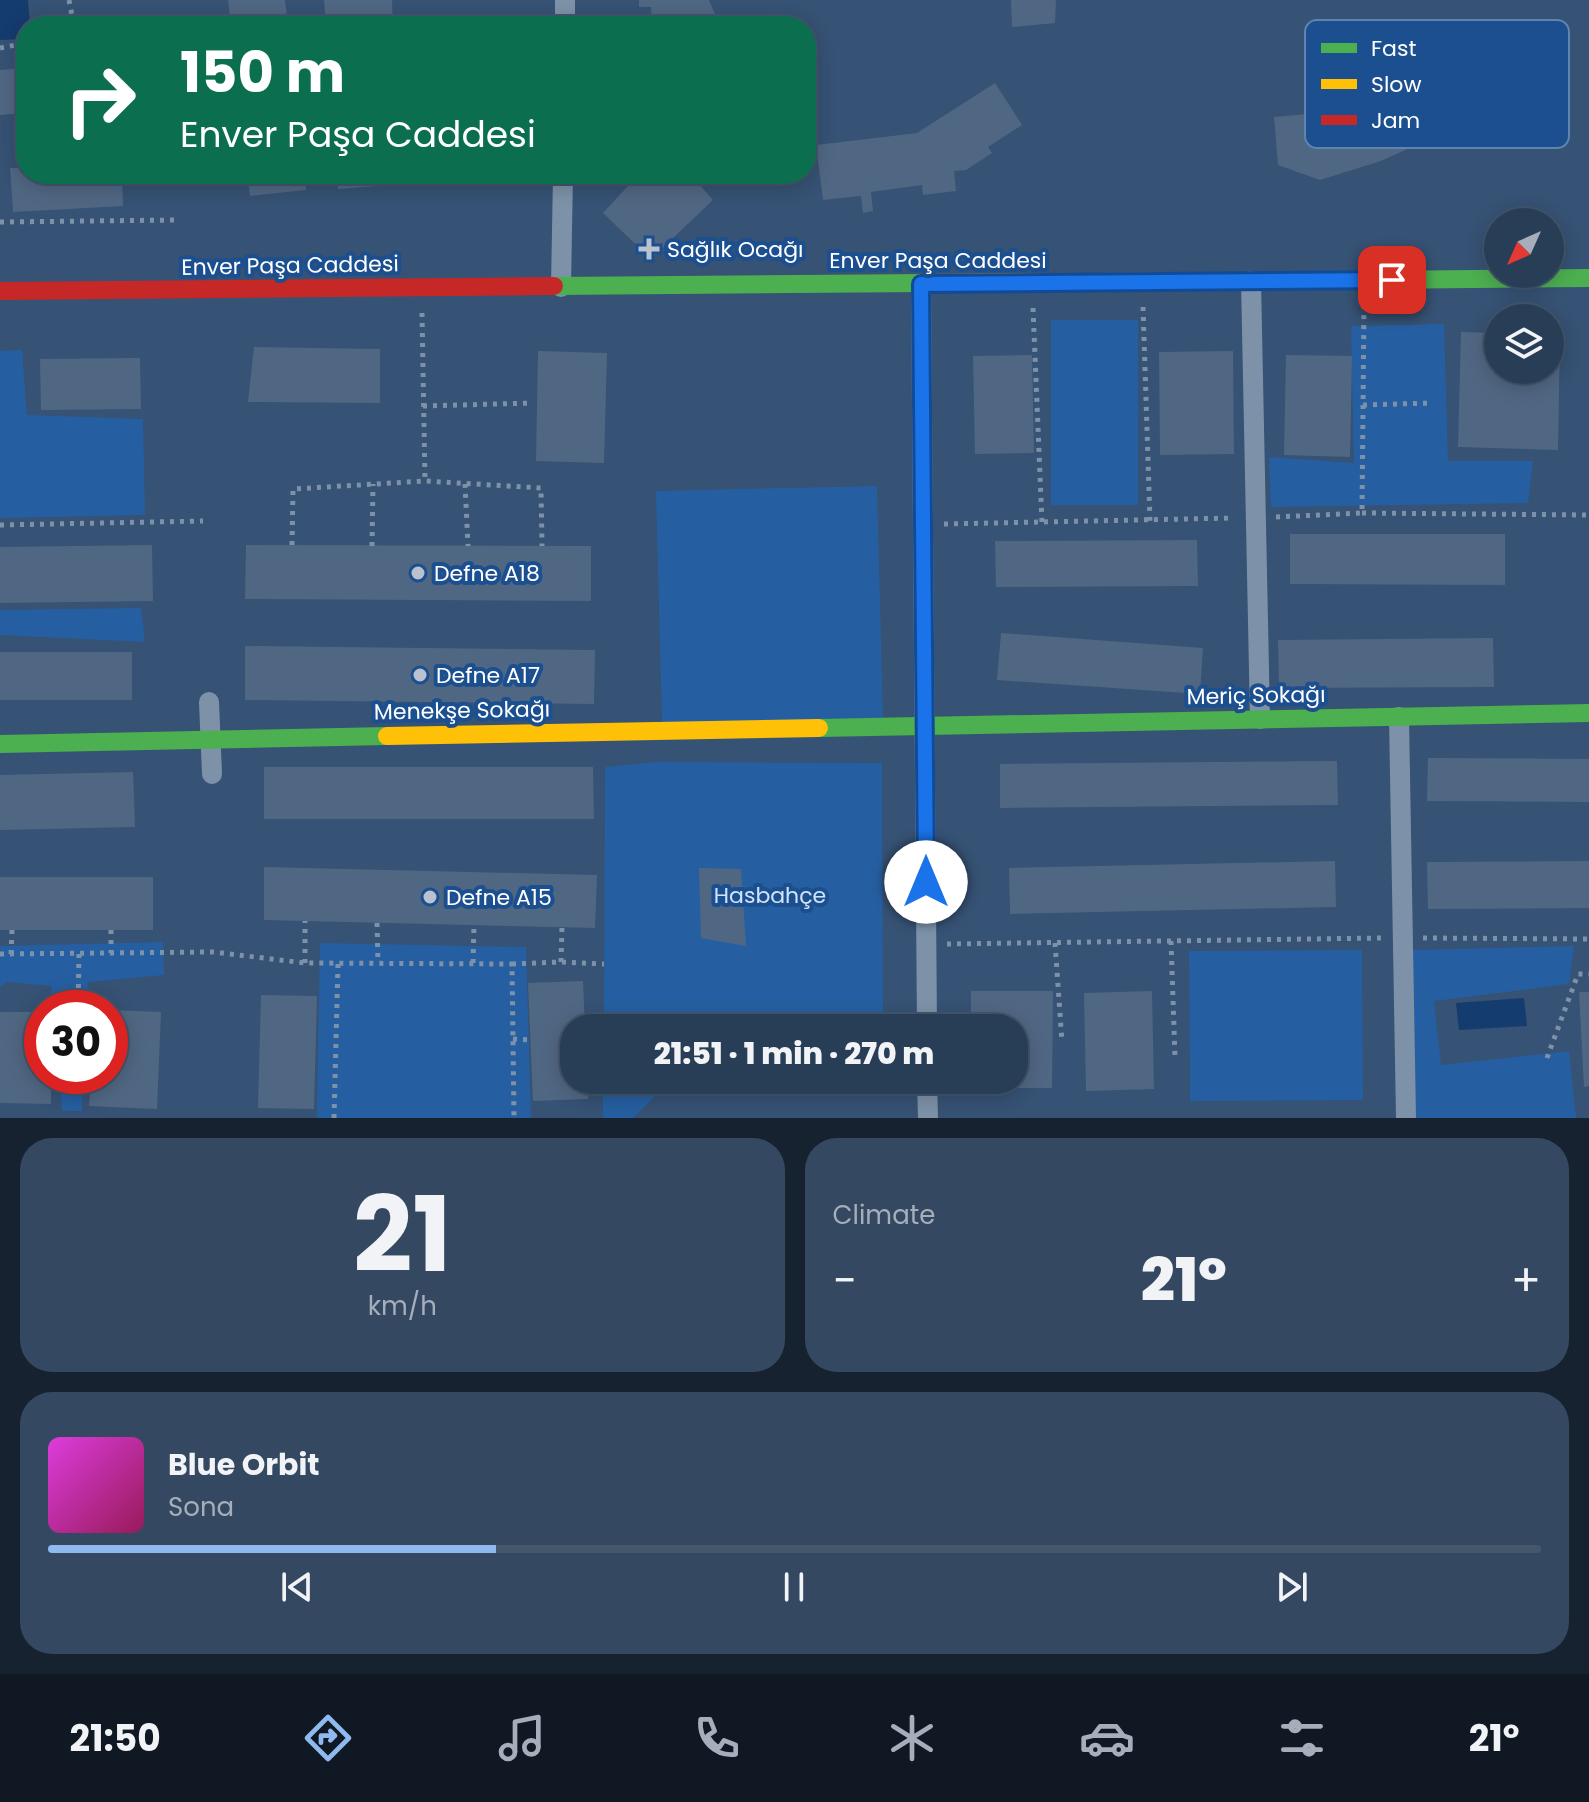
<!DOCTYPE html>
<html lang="en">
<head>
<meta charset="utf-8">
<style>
  :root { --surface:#283e57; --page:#344961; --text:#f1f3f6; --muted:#a5aeba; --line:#44576d; --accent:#90b9f0 }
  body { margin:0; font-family:Poppins,sans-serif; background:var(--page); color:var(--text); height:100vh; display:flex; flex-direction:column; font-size:30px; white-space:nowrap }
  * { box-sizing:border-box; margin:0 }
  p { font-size:26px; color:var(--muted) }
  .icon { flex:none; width:44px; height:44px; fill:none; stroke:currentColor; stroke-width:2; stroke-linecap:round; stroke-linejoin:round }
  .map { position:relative; height:1118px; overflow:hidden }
  .side { display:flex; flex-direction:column; gap:20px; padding:20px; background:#162230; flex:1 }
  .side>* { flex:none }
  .guide { position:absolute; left:16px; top:16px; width:800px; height:168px; border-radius:32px; box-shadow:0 4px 20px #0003,0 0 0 2px var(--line); background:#0b6e4f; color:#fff; overflow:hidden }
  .needle { width:52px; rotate:225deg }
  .fabs { position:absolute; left:1484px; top:208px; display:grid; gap:16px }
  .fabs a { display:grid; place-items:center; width:80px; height:80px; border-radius:50%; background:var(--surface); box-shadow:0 4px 20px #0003,0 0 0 2px var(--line); font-size:40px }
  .speed { position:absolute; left:24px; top:990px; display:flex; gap:16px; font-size:40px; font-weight:700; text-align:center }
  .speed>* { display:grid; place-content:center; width:104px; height:104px; border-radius:50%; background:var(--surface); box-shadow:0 4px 20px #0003,0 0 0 2px var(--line); line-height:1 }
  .speed .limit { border:12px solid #d22; background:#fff; color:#111 }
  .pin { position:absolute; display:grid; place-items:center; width:68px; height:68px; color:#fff; margin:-34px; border-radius:16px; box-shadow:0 4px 12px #0006 }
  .me { position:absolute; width:88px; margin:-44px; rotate:0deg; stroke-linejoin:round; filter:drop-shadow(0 0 6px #0008) }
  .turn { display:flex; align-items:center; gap:28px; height:168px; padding:0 32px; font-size:36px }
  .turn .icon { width:104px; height:104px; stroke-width:2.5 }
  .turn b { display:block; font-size:56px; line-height:68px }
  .big { font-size:60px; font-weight:800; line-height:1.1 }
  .side .card { flex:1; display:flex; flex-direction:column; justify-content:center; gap:12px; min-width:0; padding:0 28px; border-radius:32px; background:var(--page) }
  .side .dial { align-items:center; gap:0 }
  .dial b { font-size:104px; line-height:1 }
  .song { display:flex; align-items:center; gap:24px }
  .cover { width:96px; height:96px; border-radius:12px; background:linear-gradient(135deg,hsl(300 70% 55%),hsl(330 70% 35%)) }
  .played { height:8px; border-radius:4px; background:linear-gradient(90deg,var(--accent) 30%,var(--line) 30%) }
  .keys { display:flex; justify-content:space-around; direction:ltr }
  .heat { display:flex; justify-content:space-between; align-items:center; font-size:44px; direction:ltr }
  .side .tiles { flex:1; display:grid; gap:20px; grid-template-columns:1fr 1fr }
  .card:last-child { grid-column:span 2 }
  .trip { position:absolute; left:560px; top:1014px; width:468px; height:80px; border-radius:32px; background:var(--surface); box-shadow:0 4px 20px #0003,0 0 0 2px var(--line); font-weight:800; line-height:80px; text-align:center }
  .tabs { display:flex; height:128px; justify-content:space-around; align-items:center; background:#101923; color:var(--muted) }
  .tabs .icon { width:56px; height:56px }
  .tabs .active { color:var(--accent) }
  .tabs b { font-size:36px; color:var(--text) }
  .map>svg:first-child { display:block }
  .green { fill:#265fa1 }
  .water { fill:#153c6e }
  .building { fill:#506783 }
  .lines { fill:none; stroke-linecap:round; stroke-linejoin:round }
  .path { stroke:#7d92a8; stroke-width:5; stroke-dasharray:4 6; stroke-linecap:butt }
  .street { stroke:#7d92a8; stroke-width:20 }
  .fast { stroke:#4caf50; stroke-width:18 }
  .slow { stroke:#ffc107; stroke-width:18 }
  .jam { stroke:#c62828; stroke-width:18 }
  .route-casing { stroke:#114b97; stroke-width:20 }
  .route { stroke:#1a73e8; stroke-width:14 }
  .poi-dot { fill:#b9c2ce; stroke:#1b4f8f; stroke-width:3 }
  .labels { text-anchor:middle; stroke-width:8; stroke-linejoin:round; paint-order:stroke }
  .poi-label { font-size:22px; fill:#fff; stroke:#1b4f8f; text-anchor:start }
  .street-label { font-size:22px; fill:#fff; stroke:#1b4f8f }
  .park-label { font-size:22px; fill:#cfe3fa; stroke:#1b4f8f }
  .key { fill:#1b4f8f; stroke:#5f84b1; stroke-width:2 }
  .key-label { font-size:22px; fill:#fff }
</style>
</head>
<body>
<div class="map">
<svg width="1589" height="1118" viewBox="0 0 1589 1118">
  <rect width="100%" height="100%" fill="#365274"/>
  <path class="green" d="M1051,320h87v185h-87z
    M1444,324l4,137h85l-5,42 -257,4 -2,-50 85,6 -3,-137z
    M22,350l5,65 116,4 2,96 -145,3v-167z
    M877,486l6,234 -221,4 -6,-233z
    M141,608l4,34 -145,-7v-25z
    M657,762l225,1 1,265h-279l1,-261z
    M163,942l1,33 -76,7 -1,26h-33l-3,-22 -44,-4 -7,5v-41z
    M320,943l206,4 5,171h-214z
    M1574,946l-5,38 -135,17 7,64 128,-14 7,67h-162l-3,-168z
    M1362,950l1,150 -173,1 -1,-150z
    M59,1076h24l-1,35h-20z
    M603,1080h280v13h-225l-25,25h-30z"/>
  <path class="water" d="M0,0h28l2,26h-4v13l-26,1z
    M1524,998l3,28 -68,4 -3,-27z"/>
  <path class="building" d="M228,0h57l3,26h-57z
    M324,0h68l1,26h-67z
    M639,0h70l8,19 10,-4 4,11h-63l-3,-7 -13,6 -1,-18h-12z
    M1011,0h45l-1,23 -43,4z
    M1435,55l33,35 -26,21 5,10v10l-66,30 -61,19 -42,-15 -4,-48 34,-3 52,-13 43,-18z
    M26,68v45l-26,2v-45z
    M995,83l27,42 -34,22 4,6 -26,17 -12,1 2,20 -33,4 -1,-10 -51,7 2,19 -10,2 -2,-17 -38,4 -7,-55 101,-12z
    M10,168h16v6h96l1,32 -110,6z
    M247,174h57l2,16 -56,6z
    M337,174h68l1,10 -68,5z
    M451,174h55v3l-55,1z
    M639,174h51l23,26 -62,59 -48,-46z
    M1461,332l37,1v37h52v-36l10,1 -2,115 -100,-3z
    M254,347l126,2v54l-132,-1z
    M538,351l69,2 -3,110 -68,-2z
    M1233,351l1,103 -74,1 -1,-103z
    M1032,355l2,98 -59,1 -2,-98z
    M1286,355l66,1 -2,101 -66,-2z
    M140,358l1,51 -100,1 -1,-51z
    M1290,534h215v51l-215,-1z
    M1197,540l1,46 -202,1 -1,-46z
    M152,545l1,56 -153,2v-56z
    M246,545l345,1v55l-346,-2z
    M1001,633l202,15 -3,46 -203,-14z
    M1493,638l1,49 -215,1 -1,-48z
    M245,646l350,4 -1,54 -349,-4z
    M0,652h132v48h-132z
    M1428,758l161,1v43l-162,-1z
    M1337,761l1,44 -338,3v-44z
    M264,767h329l1,52h-330z
    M133,772l2,55 -135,3v-55z
    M1335,861l1,46 -326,7 -1,-46z
    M1589,861v47l-161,1 -1,-47z
    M264,867l333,8 -2,53 -331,-8z
    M699,868l42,1 5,77 -45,-8z
    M0,877h153v53h-153z
    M583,981l2,47h-11v52h13l1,19 -55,2 -5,-118z
    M971,991h82l-1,97h-82v-8h44v-52h-43z
    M1152,991l2,98 -68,2 -2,-98z
    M1579,992h10v94l-5,1z
    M261,995l56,1 -3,113 -56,-1z
    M110,1010l51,2 -4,97 -68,-3 2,-30h19z
    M0,1012h42v64h9v28l-51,-1z"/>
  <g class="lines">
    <path class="path" d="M69,0l5,26
      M0,48l26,-5
      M0,222l175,-2
      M1143,307l7,214
      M1033,308l9,215
      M422,313l3,168
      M1363,405l70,-2
      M423,406l110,-3
      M465,484l3,62
      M1362,513l227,2
      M1276,517l86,-4 2,-208
      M944,524l290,-6
      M0,525l203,-4
      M292,545l1,-56 132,-8 116,7 1,58
      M372,546l1,-62
      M377,923l1,40
      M111,930v23
      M1423,938l166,1
      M1171,941l4,116
      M1055,943l7,99
      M947,944l434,-6
      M0,954l213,-2 92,11 207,1 2,154
      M11,954l1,-24
      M561,962l1,-35
      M305,963v-42
      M473,963l1,-38
      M512,964l49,-2 43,2
      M78,1008l1,-55
      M513,1039l17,1
      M1547,1058l31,-84h11
      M334,1118l4,-155"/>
    <path class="street" d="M565,26v-26
      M1251,281l9,438
      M921,284l6,744
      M561,287l2,-113
      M209,702l3,72
      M1399,717l7,401
      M927,1080l1,38"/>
    <path class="fast" d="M1265,281l324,-3
      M554,286l373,-3
      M819,728l770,-15
      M0,744l387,-8"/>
    <path class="slow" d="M927,283l338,-2
      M387,736l432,-8"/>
    <path class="jam" d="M0,291l554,-5"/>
  </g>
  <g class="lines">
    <defs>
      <path id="route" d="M926,882l-5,-598 471,-4"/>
    </defs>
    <use href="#route" class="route-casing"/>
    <use href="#route" class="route"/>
  </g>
  <g class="poi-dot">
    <path d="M645 237h8v8h8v8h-8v8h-8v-8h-8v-8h8z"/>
    <circle cx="418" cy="573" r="8"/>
    <circle cx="420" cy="675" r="8"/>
    <circle cx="430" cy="897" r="8"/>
  </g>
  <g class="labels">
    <g class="poi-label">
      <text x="667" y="257">Sağlık Ocağı</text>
      <text x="434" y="581">Defne A18</text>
      <text x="436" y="683">Defne A17</text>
      <text x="446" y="905">Defne A15</text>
    </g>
    <g class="street-label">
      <text x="938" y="268">Enver Paşa Caddesi</text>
      <text transform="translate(290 265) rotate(-1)" y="8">Enver Paşa Caddesi</text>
      <text transform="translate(1256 695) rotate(-1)" y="8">Meriç Sokağı</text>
      <text transform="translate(462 710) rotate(-1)" y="8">Menekşe Sokağı</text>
    </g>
    <g class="park-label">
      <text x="770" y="903">Hasbahçe</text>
    </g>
  </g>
  <rect x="1305" y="20" width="264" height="128" rx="12" class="key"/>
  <rect x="1321" y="43" width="36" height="10" fill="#4caf50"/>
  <rect x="1321" y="79" width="36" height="10" fill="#ffc107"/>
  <rect x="1321" y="115" width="36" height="10" fill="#c62828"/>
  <g class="key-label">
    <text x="1371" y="56">Fast</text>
    <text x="1371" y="92">Slow</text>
    <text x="1371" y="128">Jam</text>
  </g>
</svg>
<div class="fabs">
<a><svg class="needle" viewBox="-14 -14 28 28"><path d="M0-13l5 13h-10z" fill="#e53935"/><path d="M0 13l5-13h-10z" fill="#a5aeba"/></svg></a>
<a><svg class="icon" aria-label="layers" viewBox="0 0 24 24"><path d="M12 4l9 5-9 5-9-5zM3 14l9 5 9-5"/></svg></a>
</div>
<div class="speed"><div class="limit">30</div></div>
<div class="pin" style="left:1392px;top:280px;background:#d93025"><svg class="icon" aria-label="arrive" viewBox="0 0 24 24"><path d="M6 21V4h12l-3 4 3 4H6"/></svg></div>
<svg class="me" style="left:926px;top:882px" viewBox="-20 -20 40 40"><circle r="19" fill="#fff"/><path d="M0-13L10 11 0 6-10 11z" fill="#1a73e8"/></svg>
<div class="trip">21:51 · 1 min · 270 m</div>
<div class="guide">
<div class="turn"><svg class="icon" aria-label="right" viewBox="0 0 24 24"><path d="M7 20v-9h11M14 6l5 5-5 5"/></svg><div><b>150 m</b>Enver Paşa Caddesi</div></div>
</div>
</div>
<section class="side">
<div class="tiles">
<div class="card dial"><b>21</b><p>km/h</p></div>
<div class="card"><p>Climate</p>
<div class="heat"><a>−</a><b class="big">21°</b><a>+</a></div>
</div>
<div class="card">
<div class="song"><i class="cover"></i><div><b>Blue Orbit</b><p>Sona</p></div></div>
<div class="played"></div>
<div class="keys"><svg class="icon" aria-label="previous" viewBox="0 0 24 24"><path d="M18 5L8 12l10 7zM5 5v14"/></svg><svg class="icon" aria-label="pause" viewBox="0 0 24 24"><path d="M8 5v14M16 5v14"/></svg><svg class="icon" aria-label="next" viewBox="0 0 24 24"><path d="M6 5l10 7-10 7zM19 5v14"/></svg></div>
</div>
</div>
</section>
<nav class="tabs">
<b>21:50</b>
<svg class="icon active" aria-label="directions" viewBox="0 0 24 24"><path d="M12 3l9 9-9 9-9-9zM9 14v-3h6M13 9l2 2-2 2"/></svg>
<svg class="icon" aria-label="music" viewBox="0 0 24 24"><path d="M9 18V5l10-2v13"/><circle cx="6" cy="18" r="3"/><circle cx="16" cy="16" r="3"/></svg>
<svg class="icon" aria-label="phone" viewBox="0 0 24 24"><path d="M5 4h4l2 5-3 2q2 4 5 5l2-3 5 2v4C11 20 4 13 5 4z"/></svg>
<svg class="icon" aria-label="climate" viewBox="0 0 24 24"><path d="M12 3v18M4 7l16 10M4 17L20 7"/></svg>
<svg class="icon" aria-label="car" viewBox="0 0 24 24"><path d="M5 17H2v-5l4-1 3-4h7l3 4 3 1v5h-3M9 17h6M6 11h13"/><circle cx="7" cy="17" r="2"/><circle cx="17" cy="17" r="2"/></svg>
<svg class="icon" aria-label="filters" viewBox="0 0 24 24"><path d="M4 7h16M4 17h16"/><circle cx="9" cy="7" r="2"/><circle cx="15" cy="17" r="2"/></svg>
<b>21°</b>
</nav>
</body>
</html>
